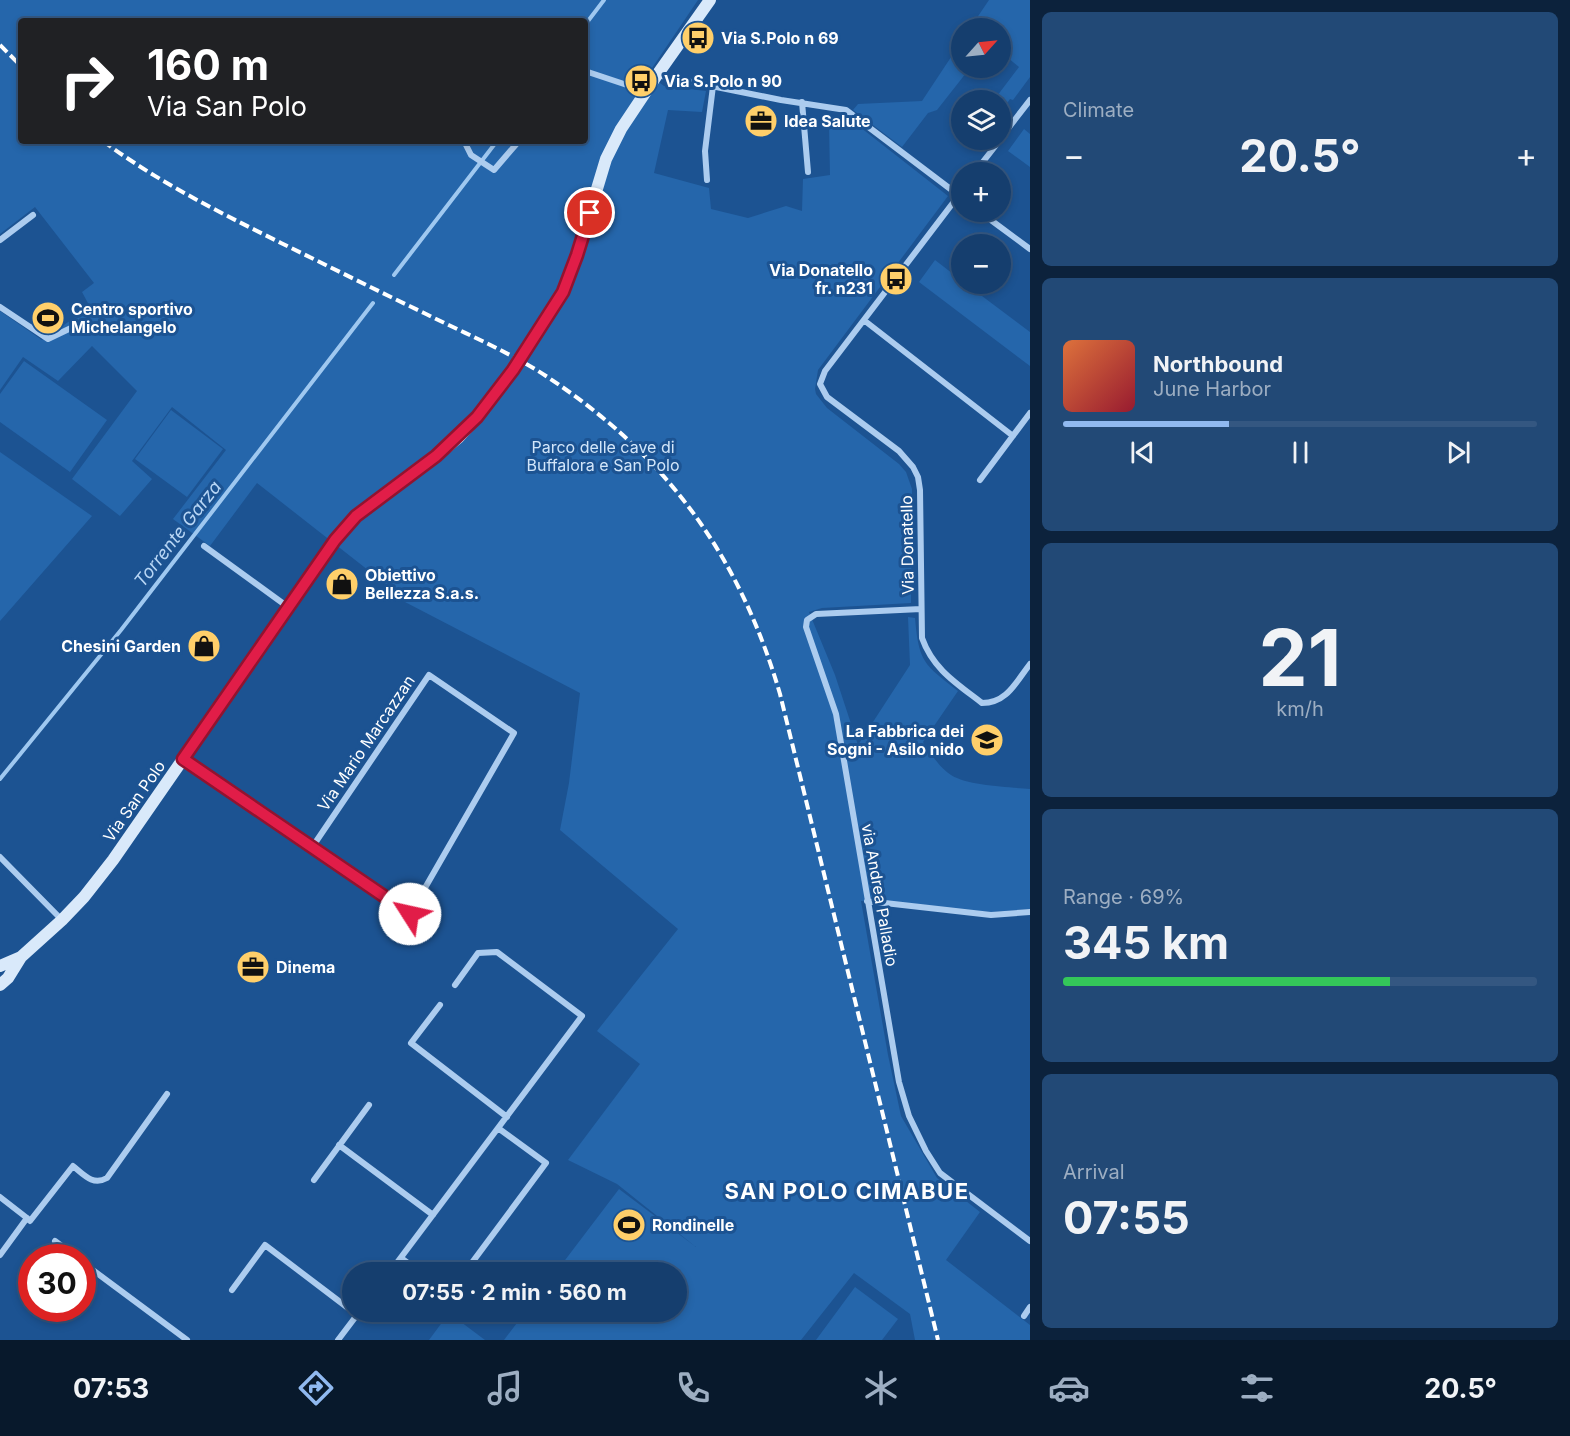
<!DOCTYPE html>
<html lang="en">
<head>
<meta charset="utf-8">
<style>
  :root { --surface:#153e6e; --page:#224976; --text:#f1f3f6; --muted:#9daec2; --line:#345781; --accent:#90b9f0 }
  body { margin:0; font-family:Inter,sans-serif; background:var(--page); color:var(--text); height:100vh; display:flex; flex-direction:column; font-size:22px; white-space:nowrap }
  * { box-sizing:border-box; margin:0 }
  p { font-size:20px; color:var(--muted) }
  .icon { flex:none; width:33px; height:33px; fill:none; stroke:currentColor; stroke-width:2; stroke-linecap:round; stroke-linejoin:round }
  .map { position:relative; flex:1; overflow:hidden }
  .details { display:flex; flex-direction:column; gap:12px; padding:12px; background:#0c223c; width:540px }
  .details>* { flex:none }
  .banner { position:absolute; left:18px; top:18px; width:570px; height:126px; border-radius:6px; box-shadow:0 3px 9px #0003,0 0 0 2px var(--line); background:#202124; color:#fff; overflow:hidden }
  .needle { width:39px; rotate:63deg }
  .controls { position:absolute; left:951px; top:18px; display:grid; gap:12px }
  .controls a { display:grid; place-items:center; width:60px; height:60px; border-radius:50%; background:var(--surface); box-shadow:0 3px 9px #0003,0 0 0 2px var(--line); font-size:30px }
  .speed { position:absolute; left:18px; top:1244px; display:flex; gap:12px; font-size:30px; font-weight:700; text-align:center }
  .speed>* { display:grid; place-content:center; width:78px; height:78px; border-radius:50%; background:var(--surface); box-shadow:0 3px 9px #0003,0 0 0 2px var(--line); line-height:1 }
  .speed .limit { border:9px solid #d22; background:#fff; color:#111 }
  .pin { position:absolute; display:grid; place-items:center; width:51px; height:51px; color:#fff; margin:-26px; border:3px solid #fff; border-radius:50%; box-shadow:0 2px 6px #0007 }
  .me { position:absolute; width:66px; margin:-33px; rotate:305deg; stroke-linejoin:round; filter:drop-shadow(0 0 4px #0008) }
  .turn { display:flex; align-items:center; gap:21px; height:126px; padding:0 30px; font-size:27px }
  .turn .icon { width:78px; height:78px; stroke-width:2.5 }
  .turn b { display:block; font-size:42px; line-height:51px }
  .big { font-size:45px; font-weight:700; line-height:1.1 }
  .details .card { flex:1; display:flex; flex-direction:column; justify-content:center; gap:9px; min-width:0; padding:0 21px; border-radius:9px; background:var(--page) }
  .details .dial { align-items:center; gap:0 }
  .dial b { font-size:78px; line-height:1 }
  .song { display:flex; align-items:center; gap:18px }
  .cover { width:72px; height:72px; border-radius:9px; background:linear-gradient(135deg,hsl(20 70% 55%),hsl(350 70% 35%)) }
  .played { height:6px; border-radius:3px; background:linear-gradient(90deg,var(--accent) 35%,var(--line) 35%) }
  .keys { display:flex; justify-content:space-around; direction:ltr }
  .heat { display:flex; justify-content:space-between; align-items:center; font-size:33px; direction:ltr }
  .charge { height:9px; border-radius:4px; background:linear-gradient(90deg,#34c759 69%,var(--line) 0) }
  .trip { position:absolute; left:342px; top:1262px; width:345px; height:60px; border-radius:30px; background:var(--surface); box-shadow:0 3px 9px #0003,0 0 0 2px var(--line); font-weight:700; line-height:60px; text-align:center }
  .tab-bar { display:flex; height:96px; justify-content:space-around; align-items:center; background:#08192c; color:var(--muted) }
  .tab-bar .icon { width:42px; height:42px }
  .tab-bar .on { color:var(--accent) }
  .tab-bar b { font-size:27px; color:var(--text) }
  main { display:flex; flex:1; min-height:0 }
  .map>svg:first-child { display:block }
  .green { fill:#2566ab; fill-rule:evenodd }
  .lines { fill:none; stroke-linecap:round; stroke-linejoin:round }
  .stream { stroke:#9fc8f0; stroke-width:4 }
  .minor { stroke:#acccef; stroke-width:6 }
  .secondary { stroke:#d9e9fa; stroke-width:12 }
  .rail { stroke:#fff; stroke-width:4; stroke-dasharray:10 4.5; stroke-linecap:butt }
  .route-casing { stroke:#92132f; stroke-width:15 }
  .route { stroke:#e11d48; stroke-width:10 }
  .labels { text-anchor:middle; stroke-width:6; stroke-linejoin:round; paint-order:stroke }
  .poi-label { font-size:16px; font-weight:bold; fill:#fff; stroke:#1c5392; text-anchor:start }
  .park-label { font-size:16px; fill:#d2e6fa; stroke:#1c5392 }
  .street-label { font-size:16px; fill:#fff; stroke:#1c5392 }
  .water-label { font-size:18px; font-style:italic; fill:#b8d6f5; stroke:#1c5392 }
  .district-label { font-size:22px; font-weight:bold; letter-spacing:1.5px; fill:#fff; stroke:#1c5392 }
</style>
</head>
<body>
<main>
<div class="map">
<svg width="1030" height="1340" viewBox="0 0 1030 1340">
  <rect width="100%" height="100%" fill="#1c5392"/>
  <path class="green" d="M0,0h698l-50,74 16,12 42,5 -4,21 -34,-2 -14,63 55,15 2,21 37,9 38,-12 16,5 1,-32 27,-4 -1,-52 13,-10 106,83 -130,174 -3,19 1,5 11,14 72,56 7,8 6,17 -1,114 -89,5 -13,4 26,63 23,70 52,-80 -2,-48 7,1c4,45 9,46 43,73l-35,51c8,12 16,25 28,33 17,11 58,12 79,14v120l-38,3 -131,-11 27,154 13,61 36,62 43,34 -34,48 84,65v15h-115l-5,-26 -56,-41 -53,67h-297l22,-29h150v-39h-120l63,-83 77,58 -79,-63 -49,-24 72,-96 -43,-33 81,-102 -118,-99 9,-47 11,-90 -175,-91 -9,-10 -139,-109 -47,63 -37,-27 53,-69 -54,-43 -40,54 20,18 -32,37 -48,-37 65,-88 -45,-45 -34,35 -35,-24 -23,33v-79l42,29 48,-33 -8,-15 12,-9 -59,-76 -35,27zM21,21h564v120h-564z
    M989,0h41v77l-17,23 -3,-1 -9,13 -1,-12h-6l25,-33 -18,-15 -1,-24h-30z
    M961,42l1,26h8l-33,42 -9,3 -26,34 -49,-37 5,-6 64,-3z
    M1024,129l6,5v33l-22,-16z
    M935,260l26,20 1,4h4l64,48v34l-111,-84z
    M24,361l83,59 -37,52 -70,-50v-28z
    M171,410l52,39 -36,48 -52,-38z
    M0,452l92,64 -92,105z
    M855,1287l43,32 -16,21h-66z
    M449,1313l36,27h-56z"/>
  <g class="lines">
    <path class="stream" d="M585,25l19,-25
      M394,275l103,-134
      M0,779l121,-149 252,-327"/>
    <path class="minor" d="M585,71l60,20
      M657,75l124,25 65,10 115,87
      M802,102l6,70
      M1000,139l30,-39
      M464,141l7,14 23,15 25,-29
      M975,172l25,-32
      M707,180l-2,-29 8,-65
      M962,191l-137,180 -5,13 7,13 72,54 14,16 5,10 2,13 2,148c11,31 34,45 60,65 25,0 34,-21 48,-39
      M980,212l50,37
      M0,240l33,-25
      M0,307l48,32 23,-11
      M865,321l148,115
      M980,480l50,-67
      M204,546l84,61
      M921,609l-105,5 -9,6 -1,7 30,87 63,368 10,34 17,35 14,22 90,68
      M184,759l226,155 104,-181 -85,-58 -116,171
      M0,857l62,63
      M867,901l124,14 39,-3
      M440,1005l-29,38 96,74
      M339,1145l94,70
      M314,1180l55,-75
      M0,1197l27,21
      M27,1218l3,3 43,-55c11,9 20,20 34,12l60,-84
      M55,1241l21,16
      M0,1255l27,-37
      M401,1258l19,14
      M82,1262l105,78
      M390,1272l192,-256 -85,-64 -19,1 -23,32
      M465,1272l81,-109 -48,-35
      M232,1290l33,-45 87,66
      M1024,1316l6,-9
      M338,1340l22,-29"/>
    <path class="secondary" d="M0,966l21,-9 41,-37 22,-23 29,-37 222,-320 21,-24 80,-60 23,-19 18,-20 36,-47 50,-78 14,-37 29,-96 15,-30 36,-54 53,-75
      M0,985l8,-7 13,-21"/>
    <path class="rail" d="M0,45l21,21
      M103,141c55,41 116,71 178,102 47,23 95,47 143,70 42,21 86,39 125,65 119,79 191,179 231,316l158,646"/>
  </g>
  <g class="lines">
    <defs>
      <path id="route" d="M410,914l-227,-155 152,-219 21,-24 80,-60 41,-39 36,-47 50,-78 14,-37 13,-42"/>
    </defs>
    <use href="#route" class="route-casing"/>
    <use href="#route" class="route"/>
  </g>
  <defs>
    <symbol id="bus-disc" viewBox="-11 -11 22 22"><circle r="9.5" fill="#ffcf6a" stroke="#1c5392"/><path d="M-5-6H5V4H4V6H2V4H-2V6H-4V4H-5ZM-3.5-4V0h7V-4ZM-3.5 1.2v1.5H-2V1.2ZM2 1.2v1.5H3.5V1.2Z" fill="#111"/></symbol>
    <symbol id="office-disc" viewBox="-11 -11 22 22"><circle r="9.5" fill="#ffcf6a" stroke="#1c5392"/><path d="M-6-3h4V-5.5h4V-3h4V5H-6ZM-1-4.5V-3h2v-1.5ZM-6 0V1H6V0Z" fill="#111"/></symbol>
    <symbol id="stadium-disc" viewBox="-11 -11 22 22"><circle r="9.5" fill="#ffcf6a" stroke="#1c5392"/><path d="M0-5a6.5 5 0 1 0 0 10a6.5 5 0 1 0 0-10ZM-3.5-1.8h7v3.6h-7Z" fill="#111"/></symbol>
    <symbol id="shop-disc" viewBox="-11 -11 22 22"><circle r="9.5" fill="#ffcf6a" stroke="#1c5392"/><path d="M-5-2.5h2.3a2.7 3.5 0 0 1 5.4 0H5L5.5 6h-11ZM-1.5-2.5h3a1.5 2.3 0 0 0-3 0Z" fill="#111"/></symbol>
    <symbol id="school-disc" viewBox="-11 -11 22 22"><circle r="9.5" fill="#ffcf6a" stroke="#1c5392"/><path d="M0-5L7-2L0 1L-7-2ZM-4 1L0 2.5L4 1V4Q0 6-4 4Z" fill="#111"/></symbol>
  </defs>
  <g fill-rule="evenodd">
    <use href="#bus-disc" x="679" y="19" width="38" height="38"/>
    <use href="#bus-disc" x="622" y="62" width="38" height="38"/>
    <use href="#office-disc" x="742" y="102" width="38" height="38"/>
    <use href="#bus-disc" x="877" y="260" width="38" height="38"/>
    <use href="#stadium-disc" x="29" y="299" width="38" height="38"/>
    <use href="#shop-disc" x="323" y="565" width="38" height="38"/>
    <use href="#shop-disc" x="185" y="627" width="38" height="38"/>
    <use href="#school-disc" x="968" y="721" width="38" height="38"/>
    <use href="#office-disc" x="234" y="948" width="38" height="38"/>
    <use href="#stadium-disc" x="610" y="1206" width="38" height="38"/>
  </g>
  <g class="labels">
    <g class="poi-label">
      <text x="721" y="44">Via S.Polo n 69</text>
      <text x="664" y="87">Via S.Polo n 90</text>
      <text x="784" y="127">Idea Salute</text>
      <text x="873" y="276" text-anchor="end">Via Donatello<tspan x="873" dy="18">fr. n231</tspan></text>
      <text x="71" y="315">Centro sportivo<tspan x="71" dy="18">Michelangelo</tspan></text>
      <text x="365" y="581">Obiettivo<tspan x="365" dy="18">Bellezza S.a.s.</tspan></text>
      <text x="181" y="652" text-anchor="end">Chesini Garden</text>
      <text x="964" y="737" text-anchor="end">La Fabbrica dei<tspan x="964" dy="18">Sogni - Asilo nido</tspan></text>
      <text x="276" y="973">Dinema</text>
      <text x="652" y="1231">Rondinelle</text>
    </g>
    <g class="park-label">
      <text x="603" y="453">Parco delle cave di<tspan x="603" dy="18">Buffalora e San Polo</tspan></text>
    </g>
    <g class="street-label">
      <text transform="translate(907 545) rotate(-91)" y="6">Via Donatello</text>
      <text transform="translate(366 743) rotate(-56)" y="6">Via Mario Marcazzan</text>
      <text transform="translate(134 801) rotate(-55)" y="6">Via San Polo</text>
      <text transform="translate(880 895) rotate(80)" y="6">via Andrea Palladio</text>
    </g>
    <g class="water-label">
      <text transform="translate(178 534) rotate(-52)" y="6">Torrente Garza</text>
    </g>
    <g class="district-label">
      <text x="847" y="1199">SAN POLO CIMABUE</text>
    </g>
  </g>
</svg>
<div class="controls">
<a><svg class="needle" viewBox="-14 -14 28 28"><path d="M0-13l5 13h-10z" fill="#e53935"/><path d="M0 13l5-13h-10z" fill="#9daec2"/></svg></a>
<a><svg class="icon" aria-label="layers" viewBox="0 0 24 24"><path d="M12 4l9 5-9 5-9-5zM3 14l9 5 9-5"/></svg></a>
<a>+</a>
<a>−</a>
</div>
<div class="speed"><div class="limit">30</div></div>
<div class="pin" style="left:590px;top:213px;background:#d93025"><svg class="icon" aria-label="arrive" viewBox="0 0 24 24"><path d="M6 21V4h12l-3 4 3 4H6"/></svg></div>
<svg class="me" style="left:410px;top:914px" viewBox="-20 -20 40 40"><circle r="19" fill="#fff"/><path d="M0-13L10 11 0 6-10 11z" fill="#e11d48"/></svg>
<div class="trip">07:55 · 2 min · 560 m</div>
<div class="banner">
<div class="turn"><svg class="icon" aria-label="right" viewBox="0 0 24 24"><path d="M7 20v-9h11M14 6l5 5-5 5"/></svg><div><b>160 m</b>Via San Polo</div></div>
</div>
</div>
<section class="details">
<div class="card"><p>Climate</p>
<div class="heat"><a>−</a><b class="big">20.5°</b><a>+</a></div>
</div>
<div class="card">
<div class="song"><i class="cover"></i><div><b>Northbound</b><p>June Harbor</p></div></div>
<div class="played"></div>
<div class="keys"><svg class="icon" aria-label="previous" viewBox="0 0 24 24"><path d="M18 5L8 12l10 7zM5 5v14"/></svg><svg class="icon" aria-label="pause" viewBox="0 0 24 24"><path d="M8 5v14M16 5v14"/></svg><svg class="icon" aria-label="next" viewBox="0 0 24 24"><path d="M6 5l10 7-10 7zM19 5v14"/></svg></div>
</div>
<div class="card dial"><b>21</b><p>km/h</p></div>
<div class="card"><p>Range · 69%</p><b class="big">345 km</b><div class="charge"></div></div>
<div class="card"><p>Arrival</p><b class="big">07:55</b></div>
</section>
</main>
<nav class="tab-bar">
<b>07:53</b>
<svg class="icon on" aria-label="directions" viewBox="0 0 24 24"><path d="M12 3l9 9-9 9-9-9zM9 14v-3h6M13 9l2 2-2 2"/></svg>
<svg class="icon" aria-label="music" viewBox="0 0 24 24"><path d="M9 18V5l10-2v13"/><circle cx="6" cy="18" r="3"/><circle cx="16" cy="16" r="3"/></svg>
<svg class="icon" aria-label="phone" viewBox="0 0 24 24"><path d="M5 4h4l2 5-3 2q2 4 5 5l2-3 5 2v4C11 20 4 13 5 4z"/></svg>
<svg class="icon" aria-label="climate" viewBox="0 0 24 24"><path d="M12 3v18M4 7l16 10M4 17L20 7"/></svg>
<svg class="icon" aria-label="car" viewBox="0 0 24 24"><path d="M5 17H2v-5l4-1 3-4h7l3 4 3 1v5h-3M9 17h6M6 11h13"/><circle cx="7" cy="17" r="2"/><circle cx="17" cy="17" r="2"/></svg>
<svg class="icon" aria-label="filters" viewBox="0 0 24 24"><path d="M4 7h16M4 17h16"/><circle cx="9" cy="7" r="2"/><circle cx="15" cy="17" r="2"/></svg>
<b>20.5°</b>
</nav>
</body>
</html>
